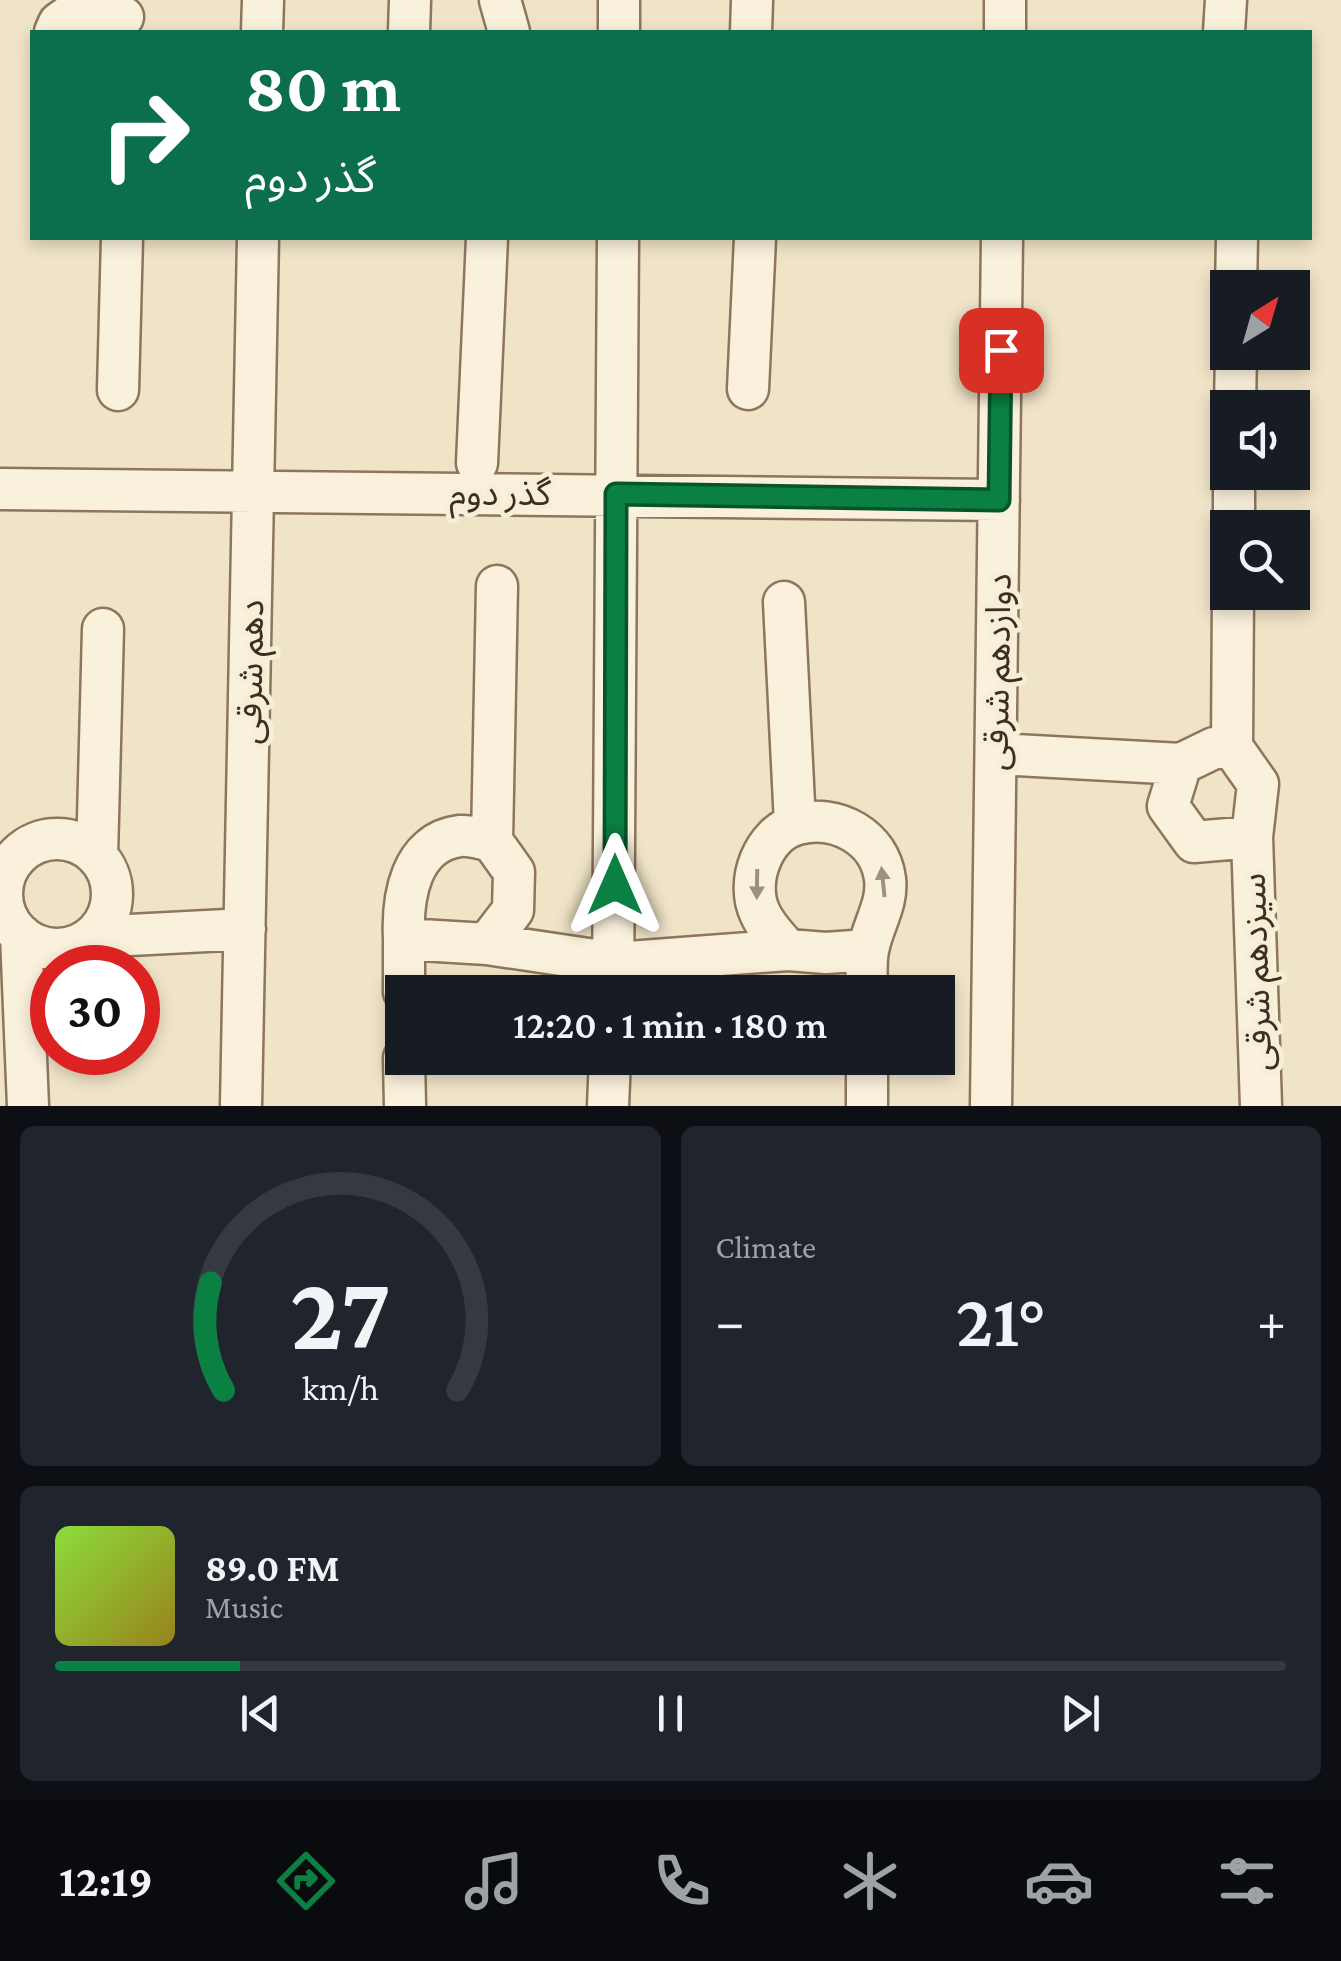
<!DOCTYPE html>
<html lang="en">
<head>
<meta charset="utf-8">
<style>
  :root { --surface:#171b24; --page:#20242c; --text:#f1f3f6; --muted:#9ea1a6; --line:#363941; --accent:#0b8043 }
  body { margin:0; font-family:"Crimson Pro","Noto Sans Arabic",serif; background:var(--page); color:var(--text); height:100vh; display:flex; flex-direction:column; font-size:38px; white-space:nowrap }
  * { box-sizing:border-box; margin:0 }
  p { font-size:32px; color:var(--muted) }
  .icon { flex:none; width:55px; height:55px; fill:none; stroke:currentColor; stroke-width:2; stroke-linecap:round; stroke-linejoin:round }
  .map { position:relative; height:1106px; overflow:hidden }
  .sheet { display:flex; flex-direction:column; gap:20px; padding:20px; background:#0d0f14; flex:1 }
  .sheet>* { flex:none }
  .banner { position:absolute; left:30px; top:30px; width:1282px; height:210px; border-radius:0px; box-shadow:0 5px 15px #0003; background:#0b6e4f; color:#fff; overflow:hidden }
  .needle { width:65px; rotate:37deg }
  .buttons { position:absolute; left:1210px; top:270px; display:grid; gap:20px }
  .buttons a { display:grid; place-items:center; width:100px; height:100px; border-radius:0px; background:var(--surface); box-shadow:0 5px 15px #0003; font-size:50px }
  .speed { position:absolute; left:30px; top:945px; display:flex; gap:20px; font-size:50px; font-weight:700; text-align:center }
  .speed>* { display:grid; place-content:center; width:130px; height:130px; border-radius:50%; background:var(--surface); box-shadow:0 5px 15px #0003; line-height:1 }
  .speed .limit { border:15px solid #d22; background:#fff; color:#111 }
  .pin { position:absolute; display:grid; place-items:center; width:85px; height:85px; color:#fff; margin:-42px; border-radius:20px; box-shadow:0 5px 15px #0006 }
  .me { position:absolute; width:110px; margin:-55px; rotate:0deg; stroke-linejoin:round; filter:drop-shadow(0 0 8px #0008) }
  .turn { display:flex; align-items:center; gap:35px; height:210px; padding:0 50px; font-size:45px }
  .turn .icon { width:130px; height:130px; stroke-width:2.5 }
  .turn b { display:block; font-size:70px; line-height:85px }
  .big { font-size:75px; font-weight:600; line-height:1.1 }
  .sheet .card { flex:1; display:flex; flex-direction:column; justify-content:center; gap:15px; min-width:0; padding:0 35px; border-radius:15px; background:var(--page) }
  .sheet .dial { align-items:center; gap:0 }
  .dial svg { height:260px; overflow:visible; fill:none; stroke:var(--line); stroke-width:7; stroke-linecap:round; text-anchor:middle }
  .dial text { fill:var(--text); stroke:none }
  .song { display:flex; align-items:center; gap:30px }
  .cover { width:120px; height:120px; border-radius:15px; background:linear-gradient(135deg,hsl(90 70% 55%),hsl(50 70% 35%)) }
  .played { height:10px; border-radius:5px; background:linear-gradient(90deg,var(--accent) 15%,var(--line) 15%) }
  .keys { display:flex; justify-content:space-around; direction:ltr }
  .heat { display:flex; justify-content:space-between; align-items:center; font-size:55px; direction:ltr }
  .sheet .tiles { flex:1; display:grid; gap:20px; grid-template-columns:1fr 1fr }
  .card:last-child { grid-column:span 2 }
  .trip { position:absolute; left:385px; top:975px; width:570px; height:100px; border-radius:0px; background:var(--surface); box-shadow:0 5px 15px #0003; font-weight:600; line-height:100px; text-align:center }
  .tab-bar { display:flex; height:160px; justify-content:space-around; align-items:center; background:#090b0e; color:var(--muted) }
  .tab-bar .icon { width:70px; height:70px }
  .tab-bar .on { color:var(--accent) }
  .tab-bar b { font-size:45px; color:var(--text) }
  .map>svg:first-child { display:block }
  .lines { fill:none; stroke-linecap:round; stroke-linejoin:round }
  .street-casing { stroke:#8d765c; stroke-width:45 }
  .street { stroke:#faf1dc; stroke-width:40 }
  .oneway { fill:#9c907e }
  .route-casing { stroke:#07532c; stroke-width:25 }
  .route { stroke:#0b8043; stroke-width:18 }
  .labels { text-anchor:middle; stroke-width:10; stroke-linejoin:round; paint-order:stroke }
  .street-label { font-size:35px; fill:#3d2e20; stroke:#f7eed8 }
</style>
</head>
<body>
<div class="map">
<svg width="1341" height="1106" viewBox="0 0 1341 1106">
  <rect width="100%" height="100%" fill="#f0e4c8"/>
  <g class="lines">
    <defs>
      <path id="street" d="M500,0l9,32
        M55,32l4,-9 17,-12 47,6
        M262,32l1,-32
        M409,32l1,-32
        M619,32v-32
        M751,32l1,-32
        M1005,32v-32
        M1224,32l2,-32
        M1236,288l1,-50
        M748,389l7,-151
        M118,390l4,-152
        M1235,408l1,-56
        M477,463l10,-225
        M0,489l999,11
        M1234,528v-56
        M784,602l11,222
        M1232,747l26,37 -6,53 9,269
        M1232,747l1,-155
        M996,754l185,10 33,-16 18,-1
        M1181,764l-13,42 26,36 58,-5
        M2 894a55 55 0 1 1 110 0a55 55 0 1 1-110 0Z
        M492,841l5,-255
        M97,856l6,-227
        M21,935l7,171
        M92,937l153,-8
        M404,939v53
        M487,944l26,-34 1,-38 -22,-31c-10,-2 -22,-6 -32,-5 -50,6 -58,62 -56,103l83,5 128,19 173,-13 38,3 41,-3
        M788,950c-10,-11 -22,-23 -28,-37 -15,-31 3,-80 38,-89 38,-10 82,13 87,55 3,24 -11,44 -16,67 -4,14 -2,32 -2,46
        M613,992l5,-754
        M404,1058l1,48
        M241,1106l17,-868
        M608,1106l2,-48
        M867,1106v-48
        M991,1106l11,-868"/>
    </defs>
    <use href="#street" class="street-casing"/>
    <use href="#street" class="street"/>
  </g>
  <defs><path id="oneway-solid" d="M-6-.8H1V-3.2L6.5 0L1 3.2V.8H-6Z" transform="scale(2.5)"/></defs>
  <g class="oneway">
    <use href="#oneway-solid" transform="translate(883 882) rotate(-96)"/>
    <use href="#oneway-solid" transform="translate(757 884) rotate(91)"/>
  </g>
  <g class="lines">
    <defs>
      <path id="route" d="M615,885l1,-391 383,6 2,-150"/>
    </defs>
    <use href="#route" class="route-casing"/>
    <use href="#route" class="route"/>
  </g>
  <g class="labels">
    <g class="street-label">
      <text x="500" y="505">گذر دوم</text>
      <text transform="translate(250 672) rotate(-89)" y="12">دهم شرقی</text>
      <text transform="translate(997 672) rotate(-89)" y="12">دوازدهم شرقی</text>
      <text transform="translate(1256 972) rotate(-92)" y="12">سیزدهم شرقی</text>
    </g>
  </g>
</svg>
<div class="buttons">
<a><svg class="needle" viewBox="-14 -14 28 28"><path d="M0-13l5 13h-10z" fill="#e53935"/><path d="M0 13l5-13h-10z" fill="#9ea1a6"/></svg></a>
<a><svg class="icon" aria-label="sound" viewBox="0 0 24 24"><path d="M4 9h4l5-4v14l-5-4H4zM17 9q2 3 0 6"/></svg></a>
<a><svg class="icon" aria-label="search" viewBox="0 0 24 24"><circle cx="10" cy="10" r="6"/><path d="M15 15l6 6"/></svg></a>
</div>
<div class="speed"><div class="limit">30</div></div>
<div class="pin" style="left:1001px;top:350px;background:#d93025"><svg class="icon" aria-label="arrive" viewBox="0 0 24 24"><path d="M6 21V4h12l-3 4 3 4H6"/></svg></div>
<svg class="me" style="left:615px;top:885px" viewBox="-20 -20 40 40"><path d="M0-17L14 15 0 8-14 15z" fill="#0b8043" stroke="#fff" stroke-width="4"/></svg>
<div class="trip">12:20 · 1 min · 180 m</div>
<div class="banner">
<div class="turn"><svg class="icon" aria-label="right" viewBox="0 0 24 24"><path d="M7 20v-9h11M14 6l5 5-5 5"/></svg><div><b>80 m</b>گذر دوم</div></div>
</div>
</div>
<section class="sheet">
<div class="tiles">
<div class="card dial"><svg viewBox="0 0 100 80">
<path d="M14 69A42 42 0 1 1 86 69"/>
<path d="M14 69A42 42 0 0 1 10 36" stroke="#0b8043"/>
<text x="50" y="56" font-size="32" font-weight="700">27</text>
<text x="50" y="72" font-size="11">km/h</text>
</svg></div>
<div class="card"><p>Climate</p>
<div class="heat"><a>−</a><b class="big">21°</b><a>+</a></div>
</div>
<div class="card">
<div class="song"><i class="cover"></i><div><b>89.0 FM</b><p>Music</p></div></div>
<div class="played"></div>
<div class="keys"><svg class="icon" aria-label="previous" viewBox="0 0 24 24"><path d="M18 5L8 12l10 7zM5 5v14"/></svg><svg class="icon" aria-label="pause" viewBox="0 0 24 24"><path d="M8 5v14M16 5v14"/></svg><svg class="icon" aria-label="next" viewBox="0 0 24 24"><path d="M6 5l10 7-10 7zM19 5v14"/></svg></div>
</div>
</div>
</section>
<nav class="tab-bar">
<b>12:19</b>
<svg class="icon on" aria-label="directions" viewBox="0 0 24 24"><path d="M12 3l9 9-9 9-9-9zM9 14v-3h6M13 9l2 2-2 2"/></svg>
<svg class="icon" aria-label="music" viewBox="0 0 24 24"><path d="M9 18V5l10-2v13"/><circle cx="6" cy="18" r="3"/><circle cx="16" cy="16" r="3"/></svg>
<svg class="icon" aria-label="phone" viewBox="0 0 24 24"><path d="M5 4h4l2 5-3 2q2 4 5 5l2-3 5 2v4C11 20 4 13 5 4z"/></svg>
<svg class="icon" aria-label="climate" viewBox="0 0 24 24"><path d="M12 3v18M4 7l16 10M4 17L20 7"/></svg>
<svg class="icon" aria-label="car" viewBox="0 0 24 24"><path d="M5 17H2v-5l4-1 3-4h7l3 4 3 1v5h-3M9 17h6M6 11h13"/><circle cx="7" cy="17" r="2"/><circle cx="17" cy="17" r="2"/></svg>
<svg class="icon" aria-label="filters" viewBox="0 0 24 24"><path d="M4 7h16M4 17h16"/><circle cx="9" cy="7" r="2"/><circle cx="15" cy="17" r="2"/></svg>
</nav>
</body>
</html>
